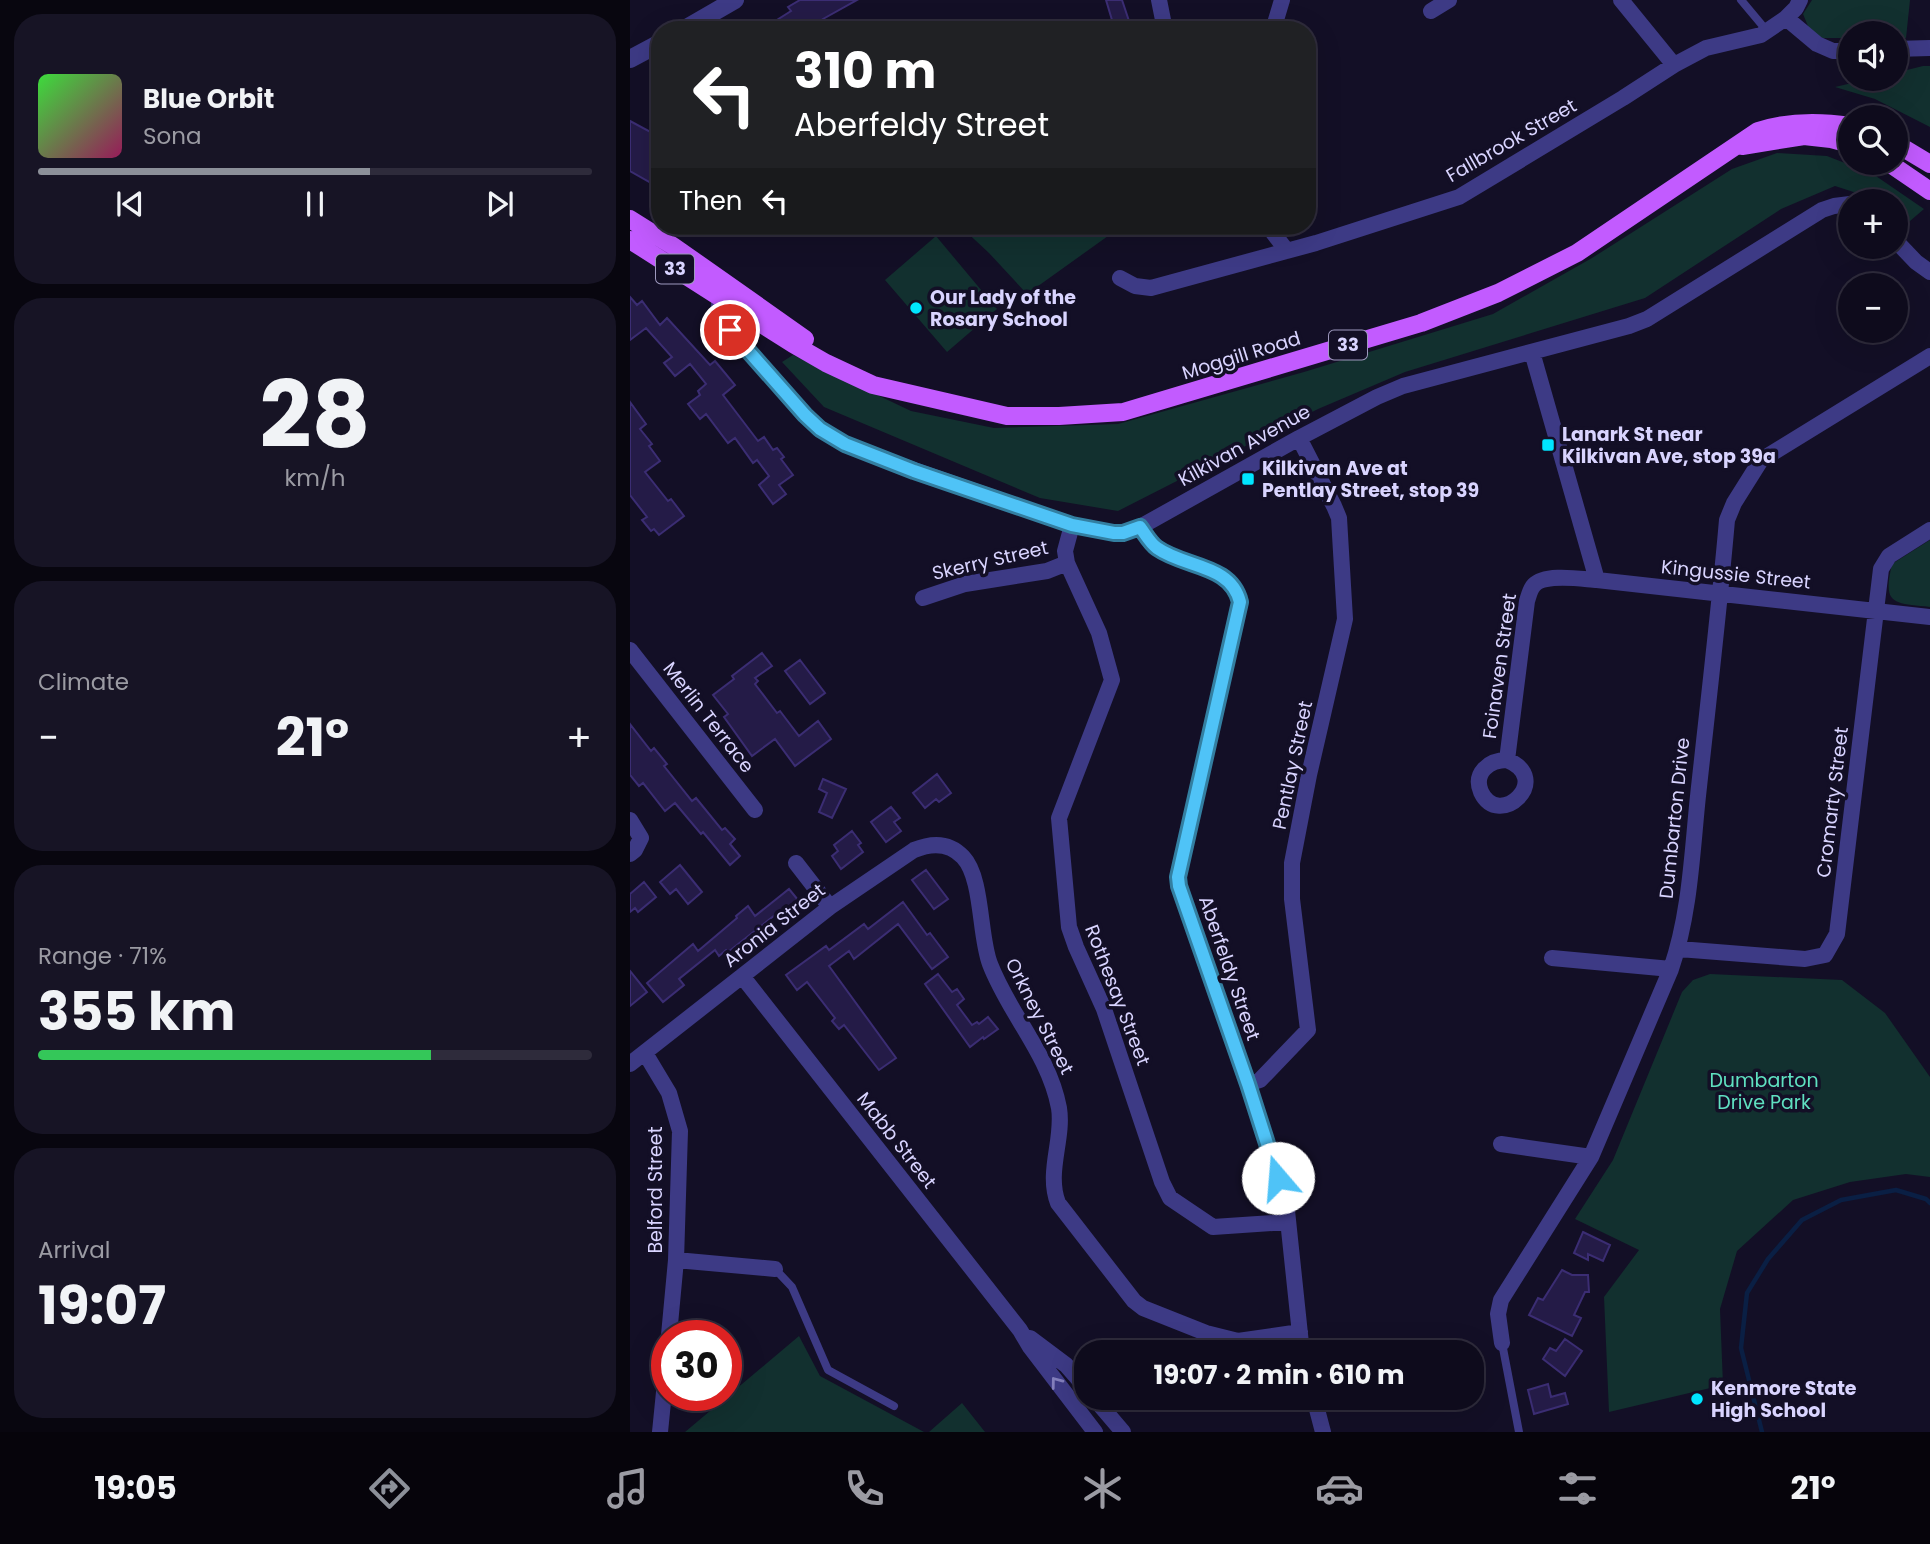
<!DOCTYPE html>
<html lang="en">
<head>
<meta charset="utf-8">
<style>
  :root { --surface:#0e0b1c; --page:#171425; --text:#f1f3f6; --muted:#9b9ba3; --line:#2e2b3b; --accent:#8c9099 }
  body { margin:0; font-family:Poppins,sans-serif; background:var(--page); color:var(--text); height:100vh; display:flex; flex-direction:column; font-size:26px; white-space:nowrap }
  * { box-sizing:border-box; margin:0 }
  p { font-size:23px; color:var(--muted) }
  .icon { flex:none; width:38px; height:38px; fill:none; stroke:currentColor; stroke-width:2; stroke-linecap:round; stroke-linejoin:round }
  .map { position:relative; flex:1; overflow:hidden }
  .details { display:flex; flex-direction:column; gap:14px; padding:14px; background:#08060f; width:630px }
  .details>* { flex:none }
  .banner { position:absolute; left:21px; top:21px; width:665px; height:214px; border-radius:28px; box-shadow:0 7px 28px #0002,0 0 0 2px var(--line); background:#202124; color:#fff; overflow:hidden }
  .tools { position:absolute; left:1208px; top:21px; display:grid; gap:14px }
  .tools a { display:grid; place-items:center; width:70px; height:70px; border-radius:50%; background:var(--surface); box-shadow:0 7px 28px #0002,0 0 0 2px var(--line); font-size:35px }
  .speed { position:absolute; left:21px; top:1320px; display:flex; gap:14px; font-size:35px; font-weight:700; text-align:center }
  .speed>* { display:grid; place-content:center; width:91px; height:91px; border-radius:50%; background:var(--surface); box-shadow:0 7px 28px #0002,0 0 0 2px var(--line); line-height:1 }
  .speed .limit { border:10px solid #d22; background:#fff; color:#111 }
  .pin { position:absolute; display:grid; place-items:center; width:60px; height:60px; color:#fff; margin:-30px; border:4px solid #fff; border-radius:50%; box-shadow:0 2px 7px #0007 }
  .me { position:absolute; width:77px; margin:-38px; rotate:342deg; stroke-linejoin:round; filter:drop-shadow(0 0 5px #0008) }
  .turn { display:flex; align-items:center; gap:24px; height:147px; padding:0 28px; font-size:32px }
  .turn .icon { width:91px; height:91px; stroke-width:2.5 }
  .turn b { display:block; font-size:49px; line-height:60px }
  .then { display:flex; align-items:center; height:66px; padding:0 28px; background:#0003; gap:14px; font-size:26px }
  .big { font-size:52px; font-weight:700; line-height:1.1 }
  .details .card { flex:1; display:flex; flex-direction:column; justify-content:center; gap:10px; min-width:0; padding:0 24px; border-radius:28px; background:var(--page) }
  .details .dial { align-items:center; gap:0 }
  .dial b { font-size:91px; line-height:1 }
  .song { display:flex; align-items:center; gap:21px }
  .cover { width:84px; height:84px; border-radius:10px; background:linear-gradient(135deg,hsl(120 70% 55%),hsl(330 70% 35%)) }
  .played { height:7px; border-radius:4px; background:linear-gradient(90deg,var(--accent) 60%,var(--line) 60%) }
  .keys { display:flex; justify-content:space-around; direction:ltr }
  .heat { display:flex; justify-content:space-between; align-items:center; font-size:38px; direction:ltr }
  .charge { height:10px; border-radius:5px; background:linear-gradient(90deg,#34c759 71%,var(--line) 0) }
  .trip { position:absolute; left:444px; top:1340px; width:410px; height:70px; border-radius:28px; background:var(--surface); box-shadow:0 7px 28px #0002,0 0 0 2px var(--line); font-weight:700; line-height:70px; text-align:center }
  .tabs { display:flex; height:112px; justify-content:space-around; align-items:center; background:#06040b; color:var(--muted) }
  .tabs .icon { width:49px; height:49px }
  .tabs .active { color:var(--accent) }
  .tabs b { font-size:32px; color:var(--text) }
  main { display:flex; flex:1; min-height:0 }
  .map>svg:first-child { display:block }
  .green { fill:#12302f }
  .lines { fill:none; stroke-linecap:round; stroke-linejoin:round }
  .stream { stroke:#0a1f44; stroke-width:4.5 }
  .building { fill:#241b47; stroke:#3b2d73; stroke-width:2 }
  .service { stroke:#3d3a85; stroke-width:8 }
  .minor { stroke:#3d3a85; stroke-width:16 }
  .tertiary { stroke:#3d3a85; stroke-width:18 }
  .primary { stroke:#c25bff; stroke-width:18 }
  .oneway { stroke:#837fbc }
  .route-casing { stroke:#337fa1; stroke-width:18 }
  .route { stroke:#4fc3f7; stroke-width:12 }
  .poi-dot { fill:#00e5ff; stroke:#130f26; stroke-width:2.5 }
  .labels { text-anchor:middle; stroke-width:7; stroke-linejoin:round; paint-order:stroke }
  .shield { fill:#130f26; stroke:#9e99be; stroke-width:2 }
  .shield-label { font-size:18px; font-weight:bold; fill:#d9d4ff }
  .street-label { font-size:19px; fill:#d9d4ff; stroke:#130f26 }
  .poi-label { font-size:19px; font-weight:bold; fill:#d9d4ff; stroke:#130f26; text-anchor:start }
  .park-label { font-size:19px; fill:#5fe0c0; stroke:#130f26 }
</style>
</head>
<body>
<main>
<section class="details">
<div class="card">
<div class="song"><i class="cover"></i><div><b>Blue Orbit</b><p>Sona</p></div></div>
<div class="played"></div>
<div class="keys"><svg class="icon" aria-label="previous" viewBox="0 0 24 24"><path d="M18 5L8 12l10 7zM5 5v14"/></svg><svg class="icon" aria-label="pause" viewBox="0 0 24 24"><path d="M8 5v14M16 5v14"/></svg><svg class="icon" aria-label="next" viewBox="0 0 24 24"><path d="M6 5l10 7-10 7zM19 5v14"/></svg></div>
</div>
<div class="card dial"><b>28</b><p>km/h</p></div>
<div class="card"><p>Climate</p>
<div class="heat"><a>−</a><b class="big">21°</b><a>+</a></div>
</div>
<div class="card"><p>Range · 71%</p><b class="big">355 km</b><div class="charge"></div></div>
<div class="card"><p>Arrival</p><b class="big">19:07</b></div>
</section>
<div class="map">
<svg width="1300" height="1432" viewBox="0 0 1300 1432">
  <rect width="100%" height="100%" fill="#130f26"/>
  <path class="green" d="M1182,0h98l-4,38h-11v-5h-45v5h-28l-12,-7 -7,-17z
    M1293,66h7v61l-55,-28 -40,-12 34,-8h26v-6z
    M1147,153l50,3 46,18 51,35 -21,18 -8,-7v-19h-21l-5,-4 -34,-11 -54,23 -136,89 -240,74 -87,37 -200,102 -78,-13 -216,-91 -42,-45 11,-7 118,56 83,17 124,-4 186,-52 189,-58 99,-56 140,-89z
    M330,226h162l-95,68 -38,-41z
    M306,236l61,73 -50,43 -62,-72z
    M1300,540v67c-36,-4 -48,-1 -38,-43z
    M1080,974l132,6 43,33 45,64v100l-24,-3 -56,8 -57,18 -56,51 -17,58 3,76 -114,27 -5,-115 35,-47 -64,-31 38,-59 69,-168 11,-12z
    M169,1336l21,40 104,56h-239z
    M332,1403l23,29h-56z"/>
  <g class="lines">
    <path class="stream" d="M1132,1432l-21,-84 6,-55 21,-34 34,-39 39,-20 55,-10 30,9 4,4"/>
  </g>
  <path class="building" d="M170,0h57l-34,19 3,4 -11,7h-54l30,-19 -3,-4z
    M476,0h16l10,30h-17z
    M0,121l30,16v51l-30,-17z
    M0,297l7,8 5,-4 18,24 7,-7 43,47 5,-4 20,24 -12,10 35,46 6,-4 9,13 4,-2 7,9 -3,2 12,16 -14,10 7,9 -13,10 -14,-19 10,-9 -12,-16 -4,3 -18,-25 -7,5 -22,-29 -6,5 -12,-15 12,-9 -2,-4 8,-7 -16,-20 -15,12 -11,-13 8,-6 -26,-29 -16,12z
    M0,402l16,22 -6,5 12,15 -3,2 11,15 -15,11 23,29 3,-2 13,17 -25,19 -5,-6 -3,2 -9,-11 5,-3 -17,-22z
    M132,653l10,13 -17,12 3,3 -3,3 22,29 3,-2 19,25 19,-15 13,18 -36,27 -20,-27 -23,17 -28,-39 4,-3 -15,-19 21,-16 -2,-3z
    M170,660l25,33 -15,11 -25,-33z
    M0,724l21,27 3,-3 13,16 -3,2 28,35 4,-3 26,32 3,-2 10,11 -5,5 10,12 -10,9 -27,-33 -2,2 -26,-31 -10,8 -22,-28 -4,3 -9,-11z
    M307,774l14,19 -12,9 -3,-3 -11,9 -12,-15z
    M193,779l23,10 -14,29 -13,-6 8,-19 -8,-4z
    M261,807l9,11 -6,4 7,9 -15,11 -15,-20z
    M222,831l9,12 -3,2 5,7 -22,17 -9,-13 6,-5 -4,-6z
    M50,865l22,27 -14,12 -12,-15 -6,5 -10,-12z
    M296,870l22,29 -14,10 -22,-29z
    M14,882l12,15 -18,15 -3,-4 -5,4v-18z
    M159,889l9,11 -21,18 -2,-3 -47,37 -2,-2 -7,6 -4,-6 -36,29 5,6 -21,17 -16,-19 46,-39 5,7 39,-33 -1,-2 12,-10 7,10z
    M273,902l24,33 3,-2 18,24 -16,12 -34,-45 -44,35 -5,-8 -20,15 67,92 -17,12 -35,-45 -5,4 -7,-8 3,-3 -28,-36 -10,8 -11,-15 40,-29 3,4 35,-26 4,5z
    M0,971l17,21 -17,14z
    M308,974l14,18 5,-3 7,10 -7,6 15,20 5,-3 2,2 9,-7 10,12 -14,10 -1,-2 -13,10 -45,-63z
    M953,1232l27,13 -7,16 -15,-7v6l-14,-7z
    M932,1270l10,5h16l1,17h-4l-11,23 7,3 -9,18 -43,-21 9,-17 5,2z
    M935,1339l17,12 -17,25 -22,-17 7,-11 6,3z
    M918,1384l3,13 14,-4 3,11 -34,10 -6,-24z"/>
  <g class="lines">
    <path class="service" d="M1111,0l26,31
      M145,1269l17,18 36,83 66,36
      M872,1343l17,89"/>
    <path class="minor" d="M529,0l6,30
      M991,0l53,65
      M1170,0l-4,8 -10,10 31,26 16,7h17
      M801,11l18,-11
      M643,30l9,-30
      M1265,49l35,-1
      M638,226l19,25
      M1265,240l21,22 14,10
      M490,278l15,8 16,2 165,-45 143,-46 164,-99 51,-33 32,-17 55,-13 25,-17
      M96,290c-13,18 -7,23 4,40l75,85 15,14 25,15 46,18 181,63 42,8h9l17,-6 159,-89 78,-41 26,-11 226,-60 18,-7 175,-109 12,-4 16,-2
      M902,352l65,228
      M442,525l-7,26 2,12 32,70 13,47 -53,138 10,109 7,20 28,62 58,173 8,16 43,29 75,-5
      M510,527c5,8 10,16 17,21 28,20 74,16 83,54l-62,275 1,9 69,198 38,117 16,152
      M293,598l42,-14 82,-13 20,-8
      M0,650l125,160
      M877,760c-18,0 -34,13 -26,32 18,38 73,-13 26,-32l20,-159c2,-6 3,-12 7,-16 11,-12 47,-6 63,-5l333,37
      M0,820l11,18 -6,12 -5,4
      M166,863l34,44
      M1049,949l126,10 20,-4 12,-21 44,-365 8,-13 41,-26
      M922,958l119,11
      M112,976l278,354 10,17 65,85
      M15,1053l24,40 11,38 -4,129 -7,75
      M0,1064l200,-157 84,-57c17,-7 35,-8 49,7 20,21 16,79 27,107 19,50 59,90 69,144 5,31 -13,64 -1,95l76,98 9,7 63,25 32,8 62,-9
      M618,1084l12,-4 48,-50 -16,-131v-36l17,-88 36,-156 -6,-101 -5,-12 -35,-68
      M871,1144l90,13
      M46,1260l99,9
      M400,1338l36,27 21,24
      M872,1343l-4,-29 3,-14 90,-143 80,-188c19,-55 21,-116 27,-173 10,-92 21,-184 29,-276l7,-17 27,-43 169,-104
      M464,1398l29,34
      M684,1398l9,34
      M30,1432l7,-70"/>
    <path class="tertiary" d="M53,30l52,-30
      M0,59l30,-16"/>
    <path class="primary" d="M1265,143l35,21
      M1112,146l62,-10 27,3 19,5
      M1259,163l41,28
      M0,219l43,27 132,93
      M0,240l163,104 33,19 47,22 134,31h52l64,-4 298,-89 77,-30 79,-40 181,-122c31,-10 60,-10 92,-5"/>
  </g>
  <defs><path id="oneway-chevron" d="M-2-3.5L2.5 0L-2 3.5" fill="none" stroke-width="1.6" stroke-linecap="round" stroke-linejoin="round" transform="scale(1.75)"/></defs>
  <use class="oneway" href="#oneway-chevron" transform="translate(426 1382) rotate(-127)"/>
  <g class="lines">
    <defs>
      <path id="route" d="M100,330l75,85 15,14 25,15 69,27 158,54 42,8h9l17,-6c6,8 10,16 17,21 28,20 74,16 83,54l-62,275 1,9 69,198 30,94"/>
    </defs>
    <use href="#route" class="route-casing"/>
    <use href="#route" class="route"/>
  </g>
  <g class="poi-dot">
    <circle cx="286" cy="308" r="7"/>
    <rect x="911" y="438" width="14" height="14" rx="3.5"/>
    <rect x="611" y="472" width="14" height="14" rx="3.5"/>
    <circle cx="1067" cy="1399" r="7"/>
  </g>
  <g class="labels">
    <g class="shield">
      <rect x="26" y="254.5" width="38" height="29" rx="5"/>
      <rect x="699" y="330.5" width="38" height="29" rx="5"/>
    </g>
    <g class="shield-label">
      <text x="45" y="275">33</text>
      <text x="718" y="351">33</text>
    </g>
    <g class="street-label">
      <text transform="translate(881 140) rotate(-30)" y="7">Fallbrook Street</text>
      <text transform="translate(611 355) rotate(-17)" y="7">Moggill Road</text>
      <text transform="translate(614 445) rotate(-29)" y="7">Kilkivan Avenue</text>
      <text transform="translate(360 560) rotate(-13)" y="7">Skerry Street</text>
      <text transform="translate(1106 574) rotate(6)" y="7">Kingussie Street</text>
      <text transform="translate(869 666) rotate(-82)" y="7">Foinaven Street</text>
      <text transform="translate(79 717) rotate(52)" y="7">Merlin Terrace</text>
      <text transform="translate(662 765) rotate(-78)" y="7">Pentlay Street</text>
      <text transform="translate(1202 802) rotate(-83)" y="7">Cromarty Street</text>
      <text transform="translate(1044 818) rotate(-84)" y="7">Dumbarton Drive</text>
      <text transform="translate(144 925) rotate(-38)" y="7">Aronia Street</text>
      <text transform="translate(600 968) rotate(71)" y="7">Aberfeldy Street</text>
      <text transform="translate(488 995) rotate(69)" y="7">Rothesay Street</text>
      <text transform="translate(410 1016) rotate(63)" y="7">Orkney Street</text>
      <text transform="translate(267 1140) rotate(52)" y="7">Mabb Street</text>
      <text transform="translate(25 1190) rotate(-90)" y="7">Belford Street</text>
    </g>
    <g class="poi-label">
      <text x="300" y="304">Our Lady of the<tspan x="300" dy="22">Rosary School</tspan></text>
      <text x="932" y="441">Lanark St near<tspan x="932" dy="22">Kilkivan Ave, stop 39a</tspan></text>
      <text x="632" y="475">Kilkivan Ave at<tspan x="632" dy="22">Pentlay Street, stop 39</tspan></text>
      <text x="1081" y="1395">Kenmore State<tspan x="1081" dy="22">High School</tspan></text>
    </g>
    <g class="park-label">
      <text x="1134" y="1087">Dumbarton<tspan x="1134" dy="22">Drive Park</tspan></text>
    </g>
  </g>
</svg>
<div class="tools">
<a><svg class="icon" aria-label="sound" viewBox="0 0 24 24"><path d="M4 9h4l5-4v14l-5-4H4zM17 9q2 3 0 6"/></svg></a>
<a><svg class="icon" aria-label="search" viewBox="0 0 24 24"><circle cx="10" cy="10" r="6"/><path d="M15 15l6 6"/></svg></a>
<a>+</a>
<a>−</a>
</div>
<div class="speed"><div class="limit">30</div></div>
<div class="pin" style="left:100px;top:330px;background:#d93025"><svg class="icon" aria-label="arrive" viewBox="0 0 24 24"><path d="M6 21V4h12l-3 4 3 4H6"/></svg></div>
<svg class="me" style="left:648px;top:1178px" viewBox="-20 -20 40 40"><circle r="19" fill="#fff"/><path d="M0-13L10 11 0 6-10 11z" fill="#4fc3f7"/></svg>
<div class="trip">19:07 · 2 min · 610 m</div>
<div class="banner">
<div class="turn"><svg class="icon" aria-label="left" viewBox="0 0 24 24"><path d="M17 20v-9H6M10 6l-5 5 5 5"/></svg><div><b>310 m</b>Aberfeldy Street</div></div>
<div class="then">Then<svg class="icon" aria-label="left" viewBox="0 0 24 24"><path d="M17 20v-9H6M10 6l-5 5 5 5"/></svg></div>
</div>
</div>
</main>
<nav class="tabs">
<b>19:05</b>
<svg class="icon active" aria-label="directions" viewBox="0 0 24 24"><path d="M12 3l9 9-9 9-9-9zM9 14v-3h6M13 9l2 2-2 2"/></svg>
<svg class="icon" aria-label="music" viewBox="0 0 24 24"><path d="M9 18V5l10-2v13"/><circle cx="6" cy="18" r="3"/><circle cx="16" cy="16" r="3"/></svg>
<svg class="icon" aria-label="phone" viewBox="0 0 24 24"><path d="M5 4h4l2 5-3 2q2 4 5 5l2-3 5 2v4C11 20 4 13 5 4z"/></svg>
<svg class="icon" aria-label="climate" viewBox="0 0 24 24"><path d="M12 3v18M4 7l16 10M4 17L20 7"/></svg>
<svg class="icon" aria-label="car" viewBox="0 0 24 24"><path d="M5 17H2v-5l4-1 3-4h7l3 4 3 1v5h-3M9 17h6M6 11h13"/><circle cx="7" cy="17" r="2"/><circle cx="17" cy="17" r="2"/></svg>
<svg class="icon" aria-label="filters" viewBox="0 0 24 24"><path d="M4 7h16M4 17h16"/><circle cx="9" cy="7" r="2"/><circle cx="15" cy="17" r="2"/></svg>
<b>21°</b>
</nav>
</body>
</html>
